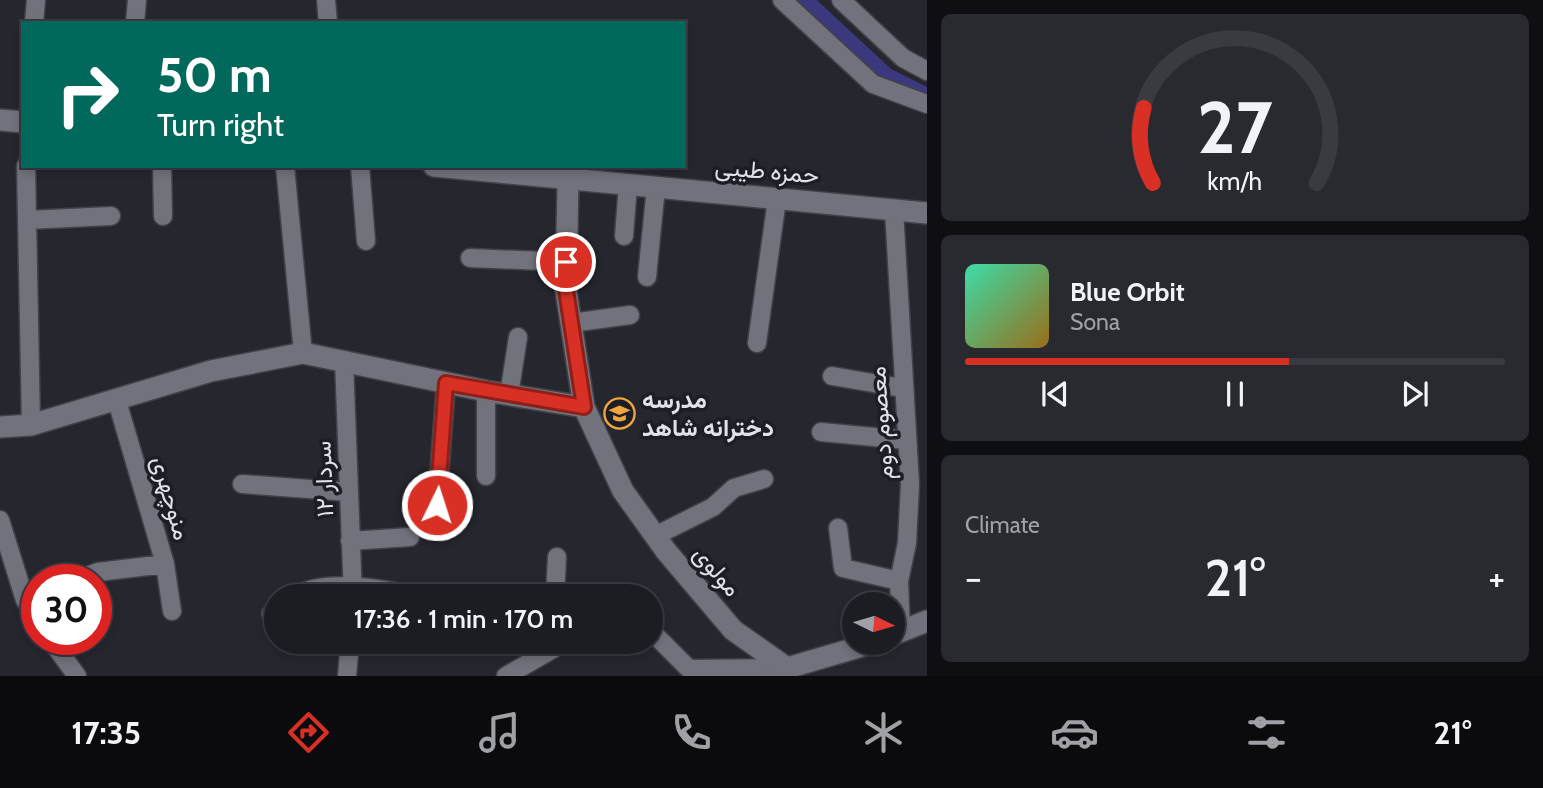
<!DOCTYPE html>
<html lang="en">
<head>
<meta charset="utf-8">
<style>
  :root { --surface:#1c1c23; --page:#292930; --text:#f1f3f6; --muted:#a0a1a6; --line:#3a3a41; --accent:#d93025 }
  body { margin:0; font-family:Cabin,Vazirmatn,sans-serif; background:var(--page); color:var(--text); height:100vh; display:flex; flex-direction:column; font-size:26px; white-space:nowrap }
  * { box-sizing:border-box; margin:0 }
  p { font-size:23px; color:var(--muted) }
  .icon { flex:none; width:38px; height:38px; fill:none; stroke:currentColor; stroke-width:2; stroke-linecap:round; stroke-linejoin:round }
  .map { position:relative; flex:1; overflow:hidden }
  .drawer { display:flex; flex-direction:column; gap:14px; padding:14px; background:#0f0f13; width:616px }
  .drawer>* { flex:none }
  .hud { position:absolute; left:21px; top:21px; width:665px; height:147px; border-radius:0px; box-shadow:0 4px 10px #0003,0 0 0 2px var(--line); background:#00695c; color:#fff; overflow:hidden }
  .needle { width:46px; rotate:95deg }
  .fabs { position:absolute; left:842px; top:592px; display:grid; gap:14px }
  .fabs a { display:grid; place-items:center; width:63px; height:63px; border-radius:50%; background:var(--surface); box-shadow:0 4px 10px #0003,0 0 0 2px var(--line); font-size:35px }
  .speed { position:absolute; left:21px; top:564px; display:flex; gap:14px; font-size:35px; font-weight:700; text-align:center }
  .speed>* { display:grid; place-content:center; width:91px; height:91px; border-radius:50%; background:var(--surface); box-shadow:0 4px 10px #0003,0 0 0 2px var(--line); line-height:1 }
  .speed .limit { border:10px solid #d22; background:#fff; color:#111 }
  .pin { position:absolute; display:grid; place-items:center; width:60px; height:60px; color:#fff; margin:-30px; border:4px solid #fff; border-radius:50%; box-shadow:0 2px 7px #0007 }
  .me { position:absolute; width:77px; margin:-38px; rotate:4deg; stroke-linejoin:round; filter:drop-shadow(0 0 5px #0008) }
  .turn { display:flex; align-items:center; gap:24px; height:147px; padding:0 21px; font-size:32px }
  .turn .icon { width:91px; height:91px; stroke-width:2.5 }
  .turn b { display:block; font-size:49px; line-height:60px }
  .big { font-size:52px; font-weight:600; line-height:1.1 }
  .drawer .widget { flex:1; display:flex; flex-direction:column; justify-content:center; gap:10px; min-width:0; padding:0 24px; border-radius:10px; background:var(--page) }
  .drawer .dial { align-items:center; gap:0 }
  .dial svg { height:182px; overflow:visible; fill:none; stroke:var(--line); stroke-width:7; stroke-linecap:round; text-anchor:middle }
  .dial text { fill:var(--text); stroke:none }
  .song { display:flex; align-items:center; gap:21px }
  .cover { width:84px; height:84px; border-radius:10px; background:linear-gradient(135deg,hsl(160 70% 55%),hsl(40 70% 35%)) }
  .played { height:7px; border-radius:4px; background:linear-gradient(90deg,var(--accent) 60%,var(--line) 60%) }
  .keys { display:flex; justify-content:space-around; direction:ltr }
  .heat { display:flex; justify-content:space-between; align-items:center; font-size:38px; direction:ltr }
  .trip { position:absolute; left:264px; top:584px; width:399px; height:70px; border-radius:35px; background:var(--surface); box-shadow:0 4px 10px #0003,0 0 0 2px var(--line); font-weight:600; line-height:70px; text-align:center }
  .tab-bar { display:flex; height:112px; justify-content:space-around; align-items:center; background:#0b0b0e; color:var(--muted) }
  .tab-bar .icon { width:49px; height:49px }
  .tab-bar .selected { color:var(--accent) }
  .tab-bar b { font-size:32px; color:var(--text) }
  main { display:flex; flex:1; min-height:0 }
  .map>svg:first-child { display:block }
  .lines { fill:none; stroke-linecap:round; stroke-linejoin:round }
  .canal { stroke:#3c387d; stroke-width:16 }
  .street-casing { stroke:#414149; stroke-width:21 }
  .secondary-casing { stroke:#414149; stroke-width:24 }
  .street { stroke:#72727c; stroke-width:18 }
  .secondary { stroke:#72727c; stroke-width:21 }
  .route-casing { stroke:#8d1f18; stroke-width:18 }
  .route { stroke:#d93025; stroke-width:12 }
  .labels { text-anchor:middle; stroke-width:7; stroke-linejoin:round; paint-order:stroke }
  .street-label { font-size:24px; fill:#e1e1e7; stroke:#1d1d25 }
  .poi-label { font-size:24px; font-weight:bold; fill:#e1e1e7; stroke:#1d1d25; text-anchor:start }
</style>
</head>
<body>
<main>
<div class="map">
<svg width="927" height="676" viewBox="0 0 927 676">
  <rect width="100%" height="100%" fill="#26262f"/>
  <g class="lines">
    <path class="canal" d="M805,0l82,76 38,19"/>
    <defs>
      <path id="street" d="M326,0l2,23
        M782,0l91,84 54,20
        M841,0l62,58 24,13
        M34,23l2,-23
        M135,23l2,-23
        M26,166l5,259
        M162,166l1,50
        M285,166l18,187
        M360,166l6,75
        M894,210l16,274 -3,59 -8,38 2,51
        M27,220l84,-4
        M624,236l4,-51
        M470,258l97,4
        M647,277l9,-90
        M571,323l59,-8
        M757,343l20,-144
        M344,360l9,237
        M832,376l70,12
        M509,395l9,-58
        M117,401l48,163 7,47
        M821,432l85,8
        M486,476v-85
        M242,484l107,8
        M437,505l9,-122
        M0,520l25,80 12,19
        M838,528l5,40 56,13
        M655,536l58,-29 21,-19 30,-9
        M350,541l60,-4
        M79,579l19,-7 67,-8
        M295,597c27,-20 94,-7 125,0
        M555,597l2,-40
        M271,614l5,-4
        M651,631l38,38 98,-1
        M50,639l27,37
        M347,676l3,-34
        M506,676l59,-34"/>
      <path id="secondary" d="M0,120l23,2
        M434,166l493,47
        M568,179l-2,112 18,116 39,84 43,60 67,79 54,38 89,-26
        M0,427l31,-2 180,-54 92,-18 183,38 98,16
        M892,635l35,-14"/>
    </defs>
    <use href="#street" class="street-casing"/>
    <use href="#secondary" class="secondary-casing"/>
    <use href="#street" class="street"/>
    <use href="#secondary" class="secondary"/>
  </g>
  <g class="lines">
    <defs>
      <path id="route" d="M437,505l9,-122 138,24 -18,-117v-28"/>
    </defs>
    <use href="#route" class="route-casing"/>
    <use href="#route" class="route"/>
  </g>
  <defs>
    <symbol id="school-ring" viewBox="-11 -11 22 22"><circle r="9.5" fill="#1d1d25" stroke="#efa73d" stroke-width="1.5"/><path d="M0-5L7-2L0 1L-7-2ZM-4 1L0 2.5L4 1V4Q0 6-4 4Z" fill="#efa73d"/></symbol>
  </defs>
  <g fill-rule="evenodd">
    <use href="#school-ring" x="602" y="396" width="35" height="35"/>
  </g>
  <g class="labels">
    <g class="street-label">
      <text transform="translate(767 171) rotate(5)" y="8">حمزه طیبی</text>
      <text transform="translate(881 423) rotate(-94)" y="8">معصوم دوم</text>
      <text transform="translate(324 479) rotate(-92)" y="8">سردار ۱۲</text>
      <text transform="translate(171 498) rotate(74)" y="8">منوچهری</text>
      <text transform="translate(717 571) rotate(49)" y="8">مولوی</text>
    </g>
    <g class="poi-label">
      <text x="642" y="408">مدرسه<tspan x="642" dy="28">دخترانه شاهد</tspan></text>
    </g>
  </g>
</svg>
<div class="fabs">
<a><svg class="needle" viewBox="-14 -14 28 28"><path d="M0-13l5 13h-10z" fill="#e53935"/><path d="M0 13l5-13h-10z" fill="#a0a1a6"/></svg></a>
</div>
<div class="speed"><div class="limit">30</div></div>
<div class="pin" style="left:566px;top:262px;background:#d93025"><svg class="icon" aria-label="arrive" viewBox="0 0 24 24"><path d="M6 21V4h12l-3 4 3 4H6"/></svg></div>
<svg class="me" style="left:437px;top:505px" viewBox="-20 -20 40 40"><circle r="17" fill="#d93025" stroke="#fff" stroke-width="3"/><path d="M0-11L8 9 0 5-8 9z" fill="#fff"/></svg>
<div class="trip">17:36 · 1 min · 170 m</div>
<div class="hud">
<div class="turn"><svg class="icon" aria-label="right" viewBox="0 0 24 24"><path d="M7 20v-9h11M14 6l5 5-5 5"/></svg><div><b>50 m</b>Turn right</div></div>
</div>
</div>
<section class="drawer">
<div class="widget dial"><svg viewBox="0 0 100 80">
<path d="M14 69A42 42 0 1 1 86 69"/>
<path d="M14 69A42 42 0 0 1 10 36" stroke="#d93025"/>
<text x="50" y="56" font-size="32" font-weight="700">27</text>
<text x="50" y="72" font-size="11">km/h</text>
</svg></div>
<div class="widget">
<div class="song"><i class="cover"></i><div><b>Blue Orbit</b><p>Sona</p></div></div>
<div class="played"></div>
<div class="keys"><svg class="icon" aria-label="previous" viewBox="0 0 24 24"><path d="M18 5L8 12l10 7zM5 5v14"/></svg><svg class="icon" aria-label="pause" viewBox="0 0 24 24"><path d="M8 5v14M16 5v14"/></svg><svg class="icon" aria-label="next" viewBox="0 0 24 24"><path d="M6 5l10 7-10 7zM19 5v14"/></svg></div>
</div>
<div class="widget"><p>Climate</p>
<div class="heat"><a>−</a><b class="big">21°</b><a>+</a></div>
</div>
</section>
</main>
<nav class="tab-bar">
<b>17:35</b>
<svg class="icon selected" aria-label="directions" viewBox="0 0 24 24"><path d="M12 3l9 9-9 9-9-9zM9 14v-3h6M13 9l2 2-2 2"/></svg>
<svg class="icon" aria-label="music" viewBox="0 0 24 24"><path d="M9 18V5l10-2v13"/><circle cx="6" cy="18" r="3"/><circle cx="16" cy="16" r="3"/></svg>
<svg class="icon" aria-label="phone" viewBox="0 0 24 24"><path d="M5 4h4l2 5-3 2q2 4 5 5l2-3 5 2v4C11 20 4 13 5 4z"/></svg>
<svg class="icon" aria-label="climate" viewBox="0 0 24 24"><path d="M12 3v18M4 7l16 10M4 17L20 7"/></svg>
<svg class="icon" aria-label="car" viewBox="0 0 24 24"><path d="M5 17H2v-5l4-1 3-4h7l3 4 3 1v5h-3M9 17h6M6 11h13"/><circle cx="7" cy="17" r="2"/><circle cx="17" cy="17" r="2"/></svg>
<svg class="icon" aria-label="filters" viewBox="0 0 24 24"><path d="M4 7h16M4 17h16"/><circle cx="9" cy="7" r="2"/><circle cx="15" cy="17" r="2"/></svg>
<b>21°</b>
</nav>
</body>
</html>
